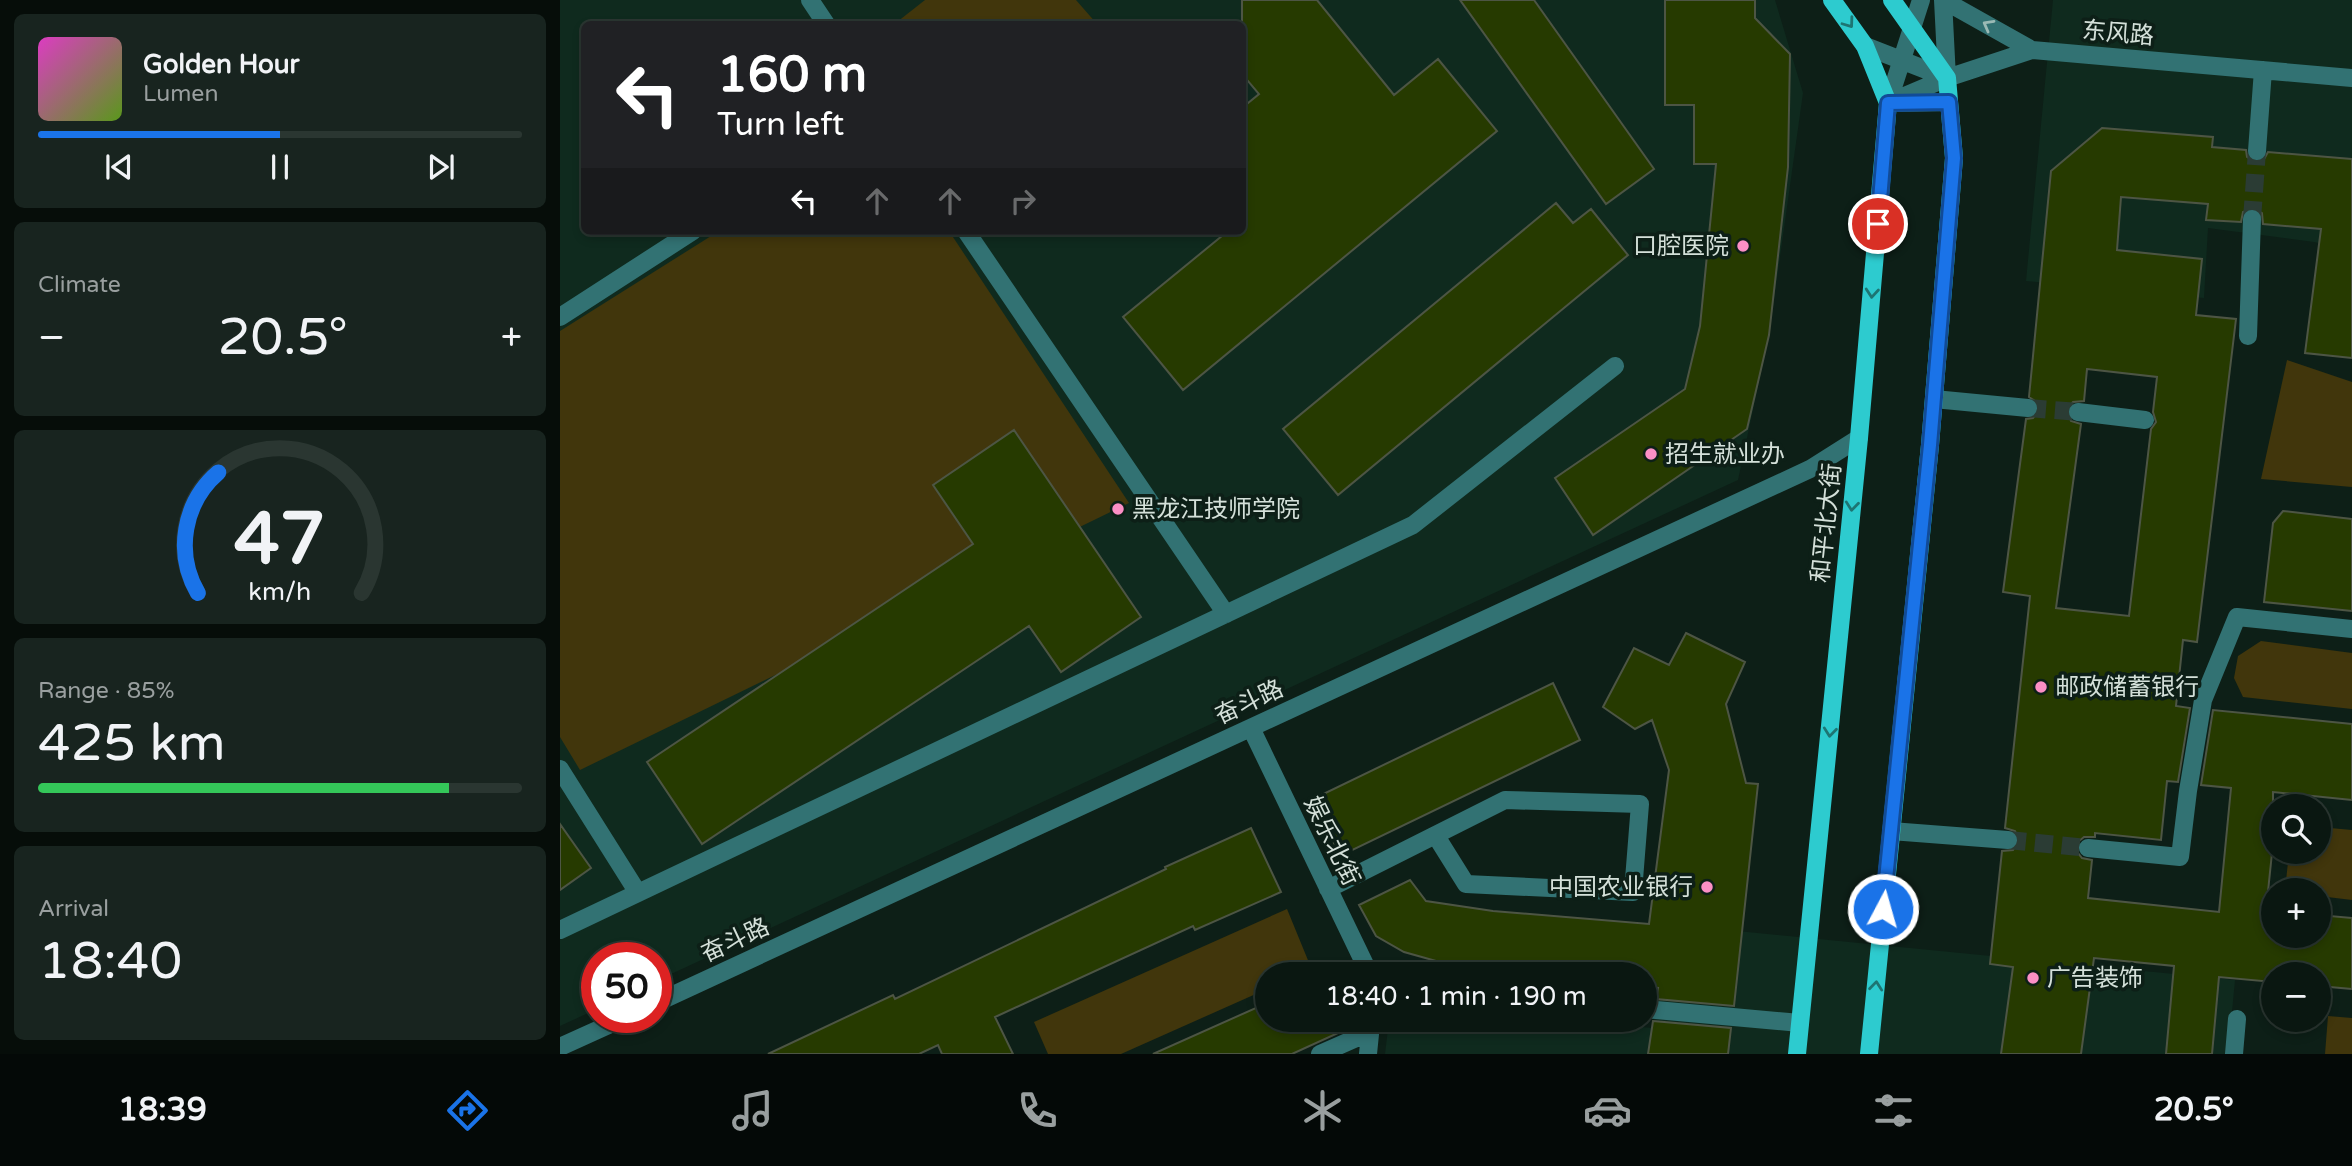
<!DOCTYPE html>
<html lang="en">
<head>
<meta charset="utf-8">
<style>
  :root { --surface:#0a1711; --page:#18241f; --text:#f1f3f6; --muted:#999f9f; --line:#2a3631; --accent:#1a73e8 }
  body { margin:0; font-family:"Varela Round","Noto Sans SC",sans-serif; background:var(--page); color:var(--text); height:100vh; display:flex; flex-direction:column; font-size:26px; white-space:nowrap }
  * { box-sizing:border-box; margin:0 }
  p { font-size:23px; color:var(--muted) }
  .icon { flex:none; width:38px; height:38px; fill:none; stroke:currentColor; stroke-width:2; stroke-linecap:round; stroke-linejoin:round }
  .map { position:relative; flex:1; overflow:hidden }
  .drawer { display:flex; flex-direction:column; gap:14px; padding:14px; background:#060d09; width:560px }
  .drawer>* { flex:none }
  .hud { position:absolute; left:21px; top:21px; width:665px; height:214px; border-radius:10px; box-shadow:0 4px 10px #0003,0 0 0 2px var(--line); background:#202124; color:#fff; overflow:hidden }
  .buttons { position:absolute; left:1701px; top:794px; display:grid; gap:14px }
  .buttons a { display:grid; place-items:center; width:70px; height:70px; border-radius:50%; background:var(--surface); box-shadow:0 4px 10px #0003,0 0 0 2px var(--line); font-size:35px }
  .speed { position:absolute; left:21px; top:942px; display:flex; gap:14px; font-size:35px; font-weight:700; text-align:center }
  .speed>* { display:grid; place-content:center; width:91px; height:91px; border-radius:50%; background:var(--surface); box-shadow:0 4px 10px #0003,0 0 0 2px var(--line); line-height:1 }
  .speed .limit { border:10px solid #d22; background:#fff; color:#111 }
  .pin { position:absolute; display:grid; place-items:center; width:60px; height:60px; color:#fff; margin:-30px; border:4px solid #fff; border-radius:50%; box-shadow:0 2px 7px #0007 }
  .me { position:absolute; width:77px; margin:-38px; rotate:6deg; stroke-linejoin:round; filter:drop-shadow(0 0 5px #0008) }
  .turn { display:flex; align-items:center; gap:24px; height:147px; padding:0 21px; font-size:32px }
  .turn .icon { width:91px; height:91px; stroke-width:2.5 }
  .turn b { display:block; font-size:49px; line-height:60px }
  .lanes { display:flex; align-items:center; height:66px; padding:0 21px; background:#0003; justify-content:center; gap:35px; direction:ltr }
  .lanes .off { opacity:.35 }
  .big { font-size:52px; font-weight:600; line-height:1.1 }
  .drawer .widget { flex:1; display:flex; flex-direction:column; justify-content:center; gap:10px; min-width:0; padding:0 24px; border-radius:10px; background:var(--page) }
  .drawer .dial { align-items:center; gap:0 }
  .dial svg { height:182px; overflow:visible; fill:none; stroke:var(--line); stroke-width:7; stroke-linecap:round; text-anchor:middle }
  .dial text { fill:var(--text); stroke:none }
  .song { display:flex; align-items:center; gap:21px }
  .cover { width:84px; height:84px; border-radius:10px; background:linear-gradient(135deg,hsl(310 70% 55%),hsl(90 70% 35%)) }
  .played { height:7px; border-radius:4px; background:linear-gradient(90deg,var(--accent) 50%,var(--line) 50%) }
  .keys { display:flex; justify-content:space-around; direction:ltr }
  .heat { display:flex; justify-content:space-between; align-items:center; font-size:38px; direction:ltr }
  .charge { height:10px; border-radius:5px; background:linear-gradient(90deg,#34c759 85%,var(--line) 0) }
  .trip { position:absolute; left:695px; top:962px; width:402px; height:70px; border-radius:35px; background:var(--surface); box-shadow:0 4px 10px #0003,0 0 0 2px var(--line); font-weight:600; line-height:70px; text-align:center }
  .tab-bar { display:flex; height:112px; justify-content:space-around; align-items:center; background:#040907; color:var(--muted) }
  .tab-bar .icon { width:49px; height:49px }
  .tab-bar .on { color:var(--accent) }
  .tab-bar b { font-size:32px; color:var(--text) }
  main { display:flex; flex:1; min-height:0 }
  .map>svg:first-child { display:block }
  .built { fill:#0f2a1e; fill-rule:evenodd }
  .green { fill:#41360c }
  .building { fill:#263a00; stroke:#4d5544; stroke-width:2; fill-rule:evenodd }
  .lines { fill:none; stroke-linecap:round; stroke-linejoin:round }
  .minor-tunnel { stroke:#2b3c34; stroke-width:18; stroke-dasharray:18 9; stroke-linecap:butt }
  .minor { stroke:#327273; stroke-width:18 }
  .major { stroke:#2dcbcf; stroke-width:18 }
  .oneway { stroke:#1d7573 }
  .oneway2 { stroke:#9bbab5 }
  .route-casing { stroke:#114b97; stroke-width:18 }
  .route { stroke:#1a73e8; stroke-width:12 }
  .poi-dot { fill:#fb8fc5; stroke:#0d1f17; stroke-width:2.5 }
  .labels { text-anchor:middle; stroke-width:7; stroke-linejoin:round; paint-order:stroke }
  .street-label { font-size:24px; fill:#d4e0d9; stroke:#0d1f17 }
  .poi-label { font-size:24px; fill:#d4e0d9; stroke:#0d1f17; text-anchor:start }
</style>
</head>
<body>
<main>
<section class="drawer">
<div class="widget">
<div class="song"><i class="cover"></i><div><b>Golden Hour</b><p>Lumen</p></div></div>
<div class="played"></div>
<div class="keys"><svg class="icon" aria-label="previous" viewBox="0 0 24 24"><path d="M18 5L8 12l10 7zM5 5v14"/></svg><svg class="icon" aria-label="pause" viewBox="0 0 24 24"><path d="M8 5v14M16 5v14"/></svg><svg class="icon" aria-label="next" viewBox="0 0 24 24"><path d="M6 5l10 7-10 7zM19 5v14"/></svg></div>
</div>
<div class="widget"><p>Climate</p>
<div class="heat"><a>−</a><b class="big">20.5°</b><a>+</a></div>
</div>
<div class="widget dial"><svg viewBox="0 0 100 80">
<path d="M14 69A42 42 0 1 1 86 69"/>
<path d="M14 69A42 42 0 0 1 23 16" stroke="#1a73e8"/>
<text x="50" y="56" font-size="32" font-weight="700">47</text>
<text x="50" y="72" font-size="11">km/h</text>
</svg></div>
<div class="widget"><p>Range · 85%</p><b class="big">425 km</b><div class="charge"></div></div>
<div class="widget"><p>Arrival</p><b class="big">18:40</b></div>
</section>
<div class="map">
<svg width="1792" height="1054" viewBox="0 0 1792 1054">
  <rect width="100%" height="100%" fill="#0d1f17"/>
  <path class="built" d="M0,0h1215l28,93 -34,242 -31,145 -1082,501v-24h-59v52l-37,17zM24,24h658v207h-658z
    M1493,0h299v251l-38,-9 -106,-14 -4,70 -178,-17z
    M1107,924l568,56 -7,74h-843l4,-34h166l98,8z"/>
  <path class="green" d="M365,0h151l21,24h-199l-1,-2z
    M159,231h230l180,272 -549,267 -20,-33v-406z
    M1727,360l65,22v105l-91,-8z
    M1701,641l91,12v56l-109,-12 -9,-19 4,-22z
    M1759,827l33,3v70l-33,-4v-5h-34l4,-39h30z
    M727,909l25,61 -12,5h-33v14l-146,65h-73l-14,-32z
    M1768,1016l24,2v36h-27z"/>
  <path class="building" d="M682,0h75l77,95 44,-36 59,72 -314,259 -60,-73 105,-86h14v-123l17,-14 -17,-20z
    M900,0h74l120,169 -48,35z
    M1105,0h90v18l35,36 -2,113 -19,168 -22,94 -154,106 -38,-57 130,-89 15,-63 16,-162h-22v-59h-29z
    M1542,128l111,9 -1,10 34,3 1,7 8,5 8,-1 5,-9 84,7v199l-47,-5 16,-124 -58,-5 -1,-11 -9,-5 -10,4 -2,10 -35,-2 2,-16 -87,-7 -4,53 85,9 -6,56 40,4 -39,323 -14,-2 -7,66 14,2 -12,74 -11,-1 -6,59 -66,-7v4h-11l-5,4 -2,5 1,7 4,5 10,2 -4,38 131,14 12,-124 -30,-3 12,-75 139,14v76l-79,-8v51l-7,68h7v25h46v-21l33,3v71l-33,-3v-11h-46v7l-54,-5 -7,77h-46l8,-88 -80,-8 -13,96h-80l12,-87 -23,-3 12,-113 11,-1 6,-10 -4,-9 -10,-3 25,-232 -27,-4 23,-173 7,-1 6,-8 -1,-7 -9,-6 22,-226zM1527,369l70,8 -4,35 3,10 -5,7 -22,187 -73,-8 25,-184 -10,-3 -4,-11 6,-8 11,-1z
    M996,203l17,20 18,-14 37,46 -290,240 -55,-66z
    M454,430l127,187 -80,55 -32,-46 -327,218 -55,-82 326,-218 -40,-59z
    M1723,511l69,8v92l-88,-9 9,-79z
    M1126,633l59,29 -19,42 20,79 12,1 -24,222 -78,-7 2,-11 -13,-1v-12h-111l-47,-6 1,-8h-52l-32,-9 -28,-16 -17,-31 51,-25 16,21 67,10 156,13 20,-154 -17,-50 -17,9 -32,-22 31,-59 35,17z
    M993,683l27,57 -240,116 -27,-57z
    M0,824l31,44 -31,22z
    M691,828l30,64 -86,38 -2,-4 -198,91 18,37h-71l-4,-9 -19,9h-151l125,-59 2,4 271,-130 -1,-2z
    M707,1003v17h94l-1,3 -68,31h-139z
    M1093,1021l78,7 -3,26h-80z"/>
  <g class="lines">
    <path class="minor-tunnel" d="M1692,219l5,-68
      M1468,408l50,4
      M1448,840l80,8"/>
    <path class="minor" d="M250,0l16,24
      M1383,0l89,50
      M1383,0l4,78
      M1305,46l82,32
      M1328,103l59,-25 85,-28 320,28
      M1328,103l33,-103
      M1339,103l50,-1
      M1697,151l6,-81
      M406,231l260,383
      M0,317l133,-86
      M1688,336l4,-117
      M1374,399l94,9
      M1518,412l67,8
      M691,728l119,247
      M0,769l78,124
      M1331,831l117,9
      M1528,848l92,9 8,-66 15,-91 34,-83 115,12
      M768,889l177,-89 135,4 -7,88 -167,-8 -30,-48
      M0,930l853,-405 202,-159
      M96,1003l1154,-534 49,-31
      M1085,1009l155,14
      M0,1047l66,-30
      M760,1054l50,-22
      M808,1054l3,-30
      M1674,1054l3,-35"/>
    <path class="major" d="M1237,1054l62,-616 29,-335 -23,-57 -33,-46
      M1309,1054l61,-609 24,-287 -7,-80 -55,-78"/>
  </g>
  <defs><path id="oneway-chevron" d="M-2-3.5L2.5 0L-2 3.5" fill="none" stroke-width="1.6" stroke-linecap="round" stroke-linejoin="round" transform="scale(1.75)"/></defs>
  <g class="oneway">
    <use href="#oneway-chevron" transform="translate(1289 23) rotate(54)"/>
    <use href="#oneway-chevron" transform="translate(1312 293) rotate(95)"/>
    <use href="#oneway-chevron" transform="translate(1292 506) rotate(96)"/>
    <use href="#oneway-chevron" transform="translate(1270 732) rotate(96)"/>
    <use href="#oneway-chevron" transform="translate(1316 986) rotate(-84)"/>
  </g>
  <use class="oneway2" href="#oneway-chevron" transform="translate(1428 25) rotate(-151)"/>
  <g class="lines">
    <defs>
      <path id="route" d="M1318,224l10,-121 61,-1 5,56 -24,287 -47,464"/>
    </defs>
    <use href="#route" class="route-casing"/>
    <use href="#route" class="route"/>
  </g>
  <g class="poi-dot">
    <circle cx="1183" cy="246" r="7"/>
    <circle cx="1091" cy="454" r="7"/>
    <circle cx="558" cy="509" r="7"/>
    <circle cx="1481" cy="687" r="7"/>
    <circle cx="1147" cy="887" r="7"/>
    <circle cx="1473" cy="978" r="7"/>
  </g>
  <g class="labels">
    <g class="street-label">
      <text transform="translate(1558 33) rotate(5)" y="8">东风路</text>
      <text transform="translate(1266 523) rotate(-84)" y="8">和平北大街</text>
      <text transform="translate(689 702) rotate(-25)" y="8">奋斗路</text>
      <text transform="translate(772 841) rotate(64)" y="8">娱乐北街</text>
      <text transform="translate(175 940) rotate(-25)" y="8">奋斗路</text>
    </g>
    <g class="poi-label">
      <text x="1169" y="254" text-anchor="end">口腔医院</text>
      <text x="1105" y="462">招生就业办</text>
      <text x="572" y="517">黑龙江技师学院</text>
      <text x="1495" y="695">邮政储蓄银行</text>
      <text x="1133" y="895" text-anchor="end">中国农业银行</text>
      <text x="1487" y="986">广告装饰</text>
    </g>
  </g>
</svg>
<div class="buttons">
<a><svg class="icon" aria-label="search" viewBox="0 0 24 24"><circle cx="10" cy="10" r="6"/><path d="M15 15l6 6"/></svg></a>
<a>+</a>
<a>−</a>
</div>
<div class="speed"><div class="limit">50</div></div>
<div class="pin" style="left:1318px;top:224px;background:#d93025"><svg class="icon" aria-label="arrive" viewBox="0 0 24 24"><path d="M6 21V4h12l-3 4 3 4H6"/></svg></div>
<svg class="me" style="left:1323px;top:909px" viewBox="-20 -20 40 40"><circle r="17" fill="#1a73e8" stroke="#fff" stroke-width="3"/><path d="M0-11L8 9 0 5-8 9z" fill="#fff"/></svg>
<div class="trip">18:40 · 1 min · 190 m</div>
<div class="hud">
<div class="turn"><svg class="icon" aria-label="left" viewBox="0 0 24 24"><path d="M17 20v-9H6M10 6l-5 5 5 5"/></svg><div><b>160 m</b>Turn left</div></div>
<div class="lanes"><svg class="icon" aria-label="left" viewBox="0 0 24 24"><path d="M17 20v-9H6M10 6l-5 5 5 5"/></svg><svg class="icon off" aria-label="ahead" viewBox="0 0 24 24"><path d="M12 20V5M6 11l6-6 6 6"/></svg><svg class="icon off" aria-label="ahead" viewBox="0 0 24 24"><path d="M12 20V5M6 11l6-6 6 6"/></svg><svg class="icon off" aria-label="right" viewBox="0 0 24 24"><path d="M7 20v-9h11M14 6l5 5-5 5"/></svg></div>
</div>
</div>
</main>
<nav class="tab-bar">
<b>18:39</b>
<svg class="icon on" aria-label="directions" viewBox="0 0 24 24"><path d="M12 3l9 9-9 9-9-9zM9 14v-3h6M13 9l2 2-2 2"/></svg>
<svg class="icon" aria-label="music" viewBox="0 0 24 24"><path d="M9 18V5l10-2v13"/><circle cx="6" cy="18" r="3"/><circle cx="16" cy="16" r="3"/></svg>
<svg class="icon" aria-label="phone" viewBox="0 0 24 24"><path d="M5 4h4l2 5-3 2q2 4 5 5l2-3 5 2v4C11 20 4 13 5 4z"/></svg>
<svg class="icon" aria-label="climate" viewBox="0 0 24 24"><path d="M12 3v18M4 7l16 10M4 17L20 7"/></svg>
<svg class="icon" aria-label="car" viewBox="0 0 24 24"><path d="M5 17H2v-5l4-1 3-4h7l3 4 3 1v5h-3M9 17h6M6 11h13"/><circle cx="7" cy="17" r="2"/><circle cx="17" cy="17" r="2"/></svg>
<svg class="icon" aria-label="filters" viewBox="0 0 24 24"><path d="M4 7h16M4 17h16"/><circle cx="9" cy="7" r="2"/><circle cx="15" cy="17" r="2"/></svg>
<b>20.5°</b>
</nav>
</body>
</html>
